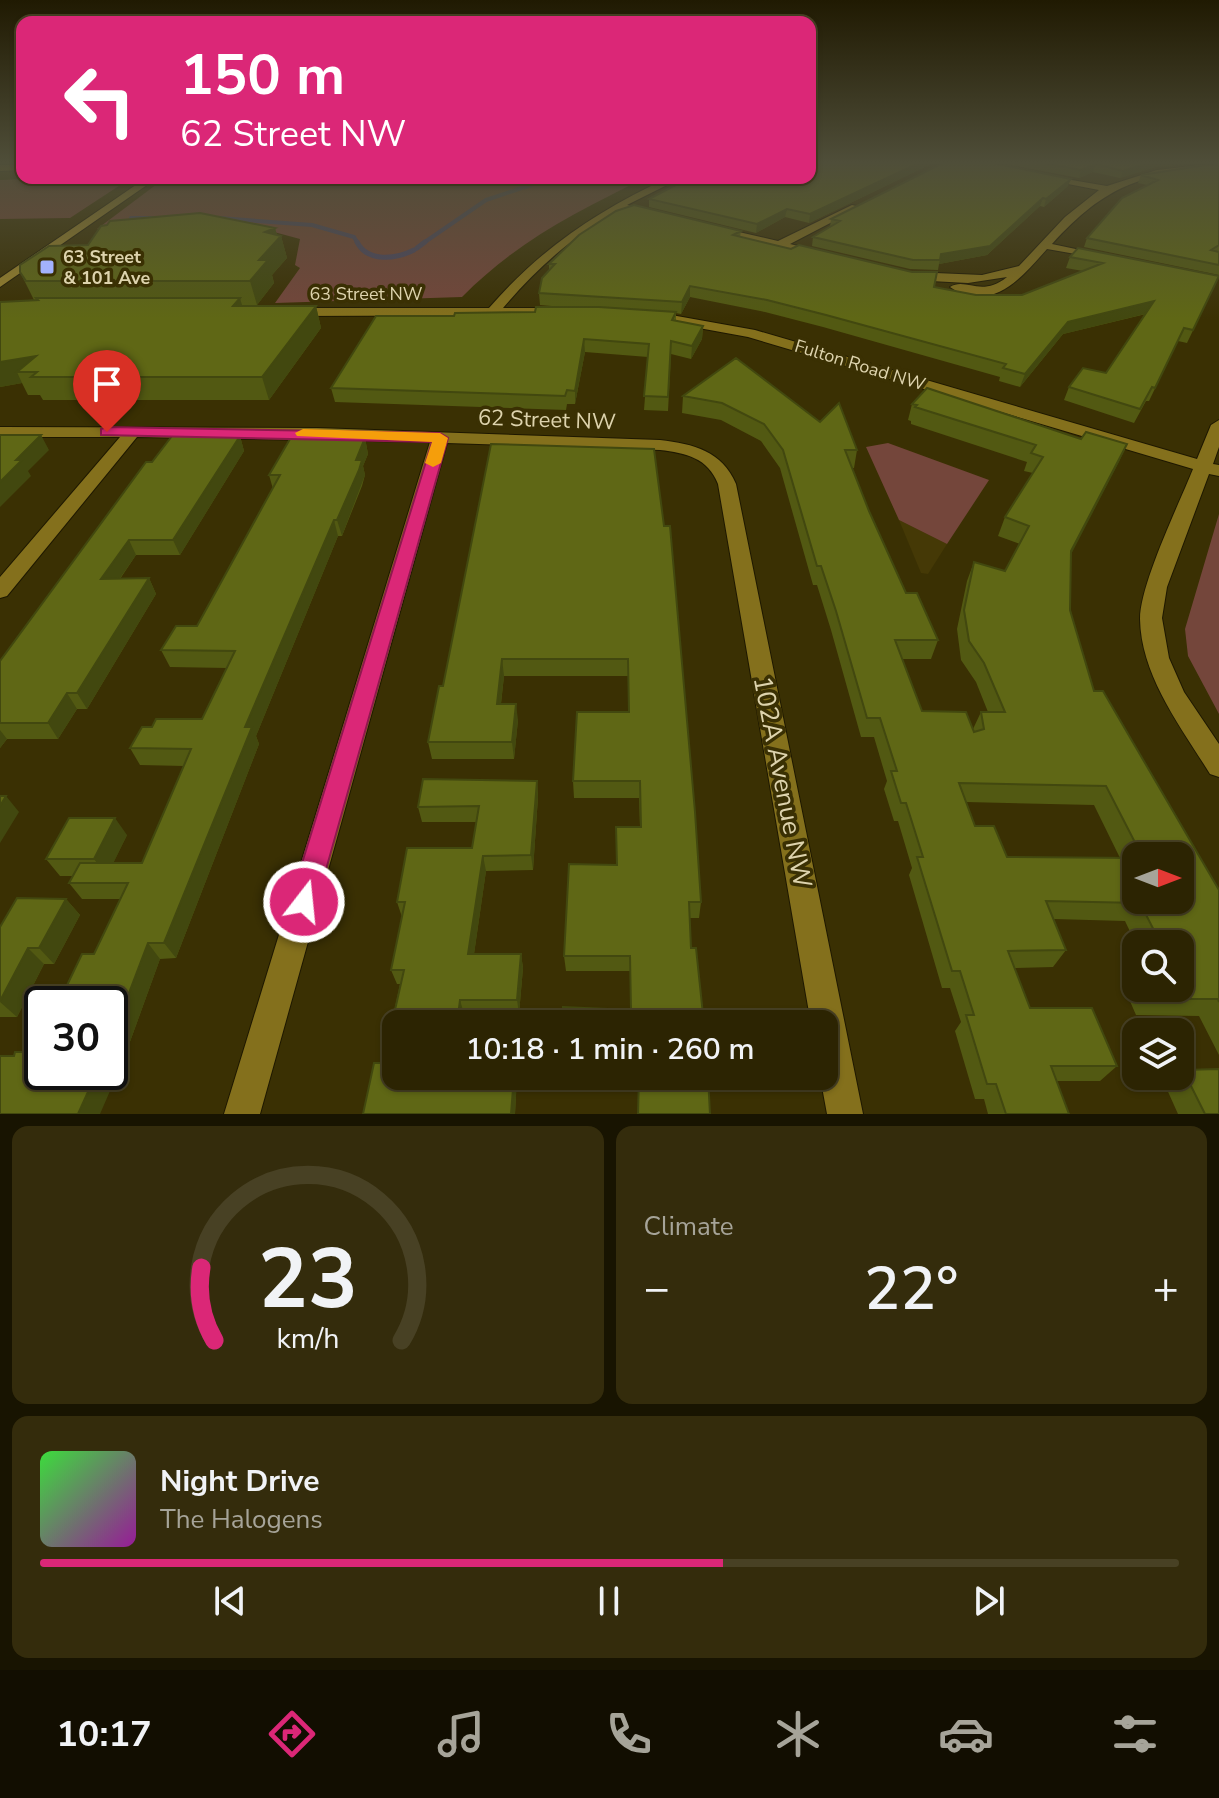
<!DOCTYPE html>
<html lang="en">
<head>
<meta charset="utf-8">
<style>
  :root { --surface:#2c2402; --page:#342c0c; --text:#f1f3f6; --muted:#a6a499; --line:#484124; --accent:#db2777 }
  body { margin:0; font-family:"Nunito Sans",sans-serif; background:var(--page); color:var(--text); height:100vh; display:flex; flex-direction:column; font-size:30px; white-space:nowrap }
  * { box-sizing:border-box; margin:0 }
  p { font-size:26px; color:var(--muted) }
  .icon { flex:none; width:44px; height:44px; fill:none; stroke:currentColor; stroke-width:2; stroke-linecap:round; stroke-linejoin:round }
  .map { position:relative; height:1114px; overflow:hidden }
  .side { display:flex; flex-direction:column; gap:12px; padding:12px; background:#181401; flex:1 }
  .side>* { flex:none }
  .guide { position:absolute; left:16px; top:16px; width:800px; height:168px; border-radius:16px; box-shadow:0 2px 6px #0004,0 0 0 2px var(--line); background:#db2777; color:#fff; overflow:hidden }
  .needle { width:52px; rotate:90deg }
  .controls { position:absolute; left:1122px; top:842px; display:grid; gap:16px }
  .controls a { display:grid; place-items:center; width:72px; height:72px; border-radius:16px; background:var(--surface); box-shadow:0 2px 6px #0004,0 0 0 2px var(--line); font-size:40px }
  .speed { position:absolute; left:24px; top:986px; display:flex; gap:16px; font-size:40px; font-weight:700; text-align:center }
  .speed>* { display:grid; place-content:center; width:104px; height:104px; border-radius:50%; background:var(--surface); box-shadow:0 2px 6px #0004,0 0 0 2px var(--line); line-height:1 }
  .speed .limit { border:4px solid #111; border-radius:12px; background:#fff; color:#111 }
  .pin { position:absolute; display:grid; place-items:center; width:68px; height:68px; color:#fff; margin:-82px -34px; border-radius:50% 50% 50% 0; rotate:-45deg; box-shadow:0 0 8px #0007 }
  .pin .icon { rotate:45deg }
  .me { position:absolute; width:88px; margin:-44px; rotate:16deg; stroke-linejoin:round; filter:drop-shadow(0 0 6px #0008) }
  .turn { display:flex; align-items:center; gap:28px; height:168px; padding:0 32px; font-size:36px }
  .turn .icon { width:104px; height:104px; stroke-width:2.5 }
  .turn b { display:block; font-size:56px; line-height:68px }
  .big { font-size:60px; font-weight:600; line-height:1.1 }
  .side .widget { flex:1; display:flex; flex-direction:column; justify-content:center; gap:12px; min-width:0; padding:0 28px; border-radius:16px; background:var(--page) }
  .side .dial { align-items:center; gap:0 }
  .dial svg { height:208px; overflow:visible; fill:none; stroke:var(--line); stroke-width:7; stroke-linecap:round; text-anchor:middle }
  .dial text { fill:var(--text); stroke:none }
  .song { display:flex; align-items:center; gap:24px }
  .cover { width:96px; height:96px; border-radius:12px; background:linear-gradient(135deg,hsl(120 70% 55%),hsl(300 70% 35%)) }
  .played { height:8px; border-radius:4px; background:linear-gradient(90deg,var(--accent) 60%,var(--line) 60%) }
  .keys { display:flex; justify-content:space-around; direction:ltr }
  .heat { display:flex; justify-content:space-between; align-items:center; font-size:44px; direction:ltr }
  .side .tiles { flex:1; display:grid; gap:12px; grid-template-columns:1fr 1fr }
  .widget:last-child { grid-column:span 2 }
  .trip { position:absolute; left:382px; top:1010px; width:456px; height:80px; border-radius:16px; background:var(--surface); box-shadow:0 2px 6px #0004,0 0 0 2px var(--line); font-weight:600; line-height:80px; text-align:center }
  .menu { display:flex; height:128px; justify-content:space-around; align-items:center; background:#120e01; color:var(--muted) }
  .menu .icon { width:56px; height:56px }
  .menu .selected { color:var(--accent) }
  .menu b { font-size:36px; color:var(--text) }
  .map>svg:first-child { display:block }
  .built { fill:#453906 }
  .green { fill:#74463b }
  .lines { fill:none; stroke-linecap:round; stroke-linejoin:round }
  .stream-far1 { stroke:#4b4664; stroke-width:4 }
  .stream { stroke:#4b4664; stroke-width:5 }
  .minor-casing { stroke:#1e1801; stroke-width:2 }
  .major-casing { stroke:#1e1801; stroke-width:2 }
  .minor { fill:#84701c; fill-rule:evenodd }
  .major { fill:#99832c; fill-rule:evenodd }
  .wall { fill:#525912; fill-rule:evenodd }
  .shaded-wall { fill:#42480f }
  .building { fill:#5f6715; stroke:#42480f; stroke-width:2; fill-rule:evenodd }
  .route { fill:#db2777; stroke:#8e194d; stroke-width:2 }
  .slow { fill:#f59e0b }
  .poi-dot { fill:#a3b2fd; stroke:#3a3003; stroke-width:3 }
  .labels { text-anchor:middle; stroke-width:7; stroke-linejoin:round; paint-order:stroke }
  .far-poi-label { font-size:18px; font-weight:bold; fill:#ddd3ad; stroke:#3a3003; text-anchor:start }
  .far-street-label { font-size:18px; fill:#ddd3ad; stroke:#3a3003 }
  .street-label { font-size:22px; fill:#ddd3ad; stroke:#3a3003 }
  .near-street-label { font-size:26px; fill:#ddd3ad; stroke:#3a3003 }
</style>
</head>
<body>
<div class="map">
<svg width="1219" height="1114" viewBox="0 0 1219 1114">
  <rect width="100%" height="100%" fill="#3a3003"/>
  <path class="built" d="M899,520l48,24 -19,30 -7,-1z"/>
  <path class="green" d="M50,178h81l-61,40 -70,1v-39z
    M165,178h480c-69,34 -129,64 -183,119l-187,6 25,-35 -5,-3 5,-26 -26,-7 -177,-3z
    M888,443l101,37 -42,64 -48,-24 -33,-73z
    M1219,514v200l-31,-58 -3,-27z"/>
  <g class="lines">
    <path class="stream-far1" d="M131,218h23
      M219,218l93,7 42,12 4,7
      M422,244l64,-44 66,-22"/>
    <path class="stream" d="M357,242c11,21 39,17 57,8
      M417,248l8,-6"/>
    <defs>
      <path id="minor" d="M1219,163v4c-79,8 -112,17 -167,77l52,11v4l-57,-10c-25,28 -55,66 -97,38 16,-10 31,11 57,-10l-39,6 -56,-3 -6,-4 6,-4 70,3 37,-9 46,-49 34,-27 -57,-11v-4l65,11 50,-16z
        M22,164v6l-22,1v-6z
        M668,178h13l-54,27 28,7v4l-35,-7c-46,26 -83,59 -117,99h58l5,1v6l-273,1 -6,-4 6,-4h196c51,-59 109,-98 179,-130z
        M852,205l9,2 -71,37 32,8v4l-4,1 -106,-27 5,-3 61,14z
        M649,311l106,19 442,129 14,-34 8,-5v27l-6,17 6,1v11l-10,-2 -42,113 -5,31 7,40 15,34 35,52v33l-9,-3c-29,-47 -69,-98 -70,-155 0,-35 39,-115 53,-150l-445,-132 -104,-19v-6z
        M0,427l317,1 343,12c34,4 62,11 76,44l127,630h-36l-7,-38h4v-52h-13l-93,-540c-10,-26 -32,-31 -58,-34l-213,-7 -187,671h-36l206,-672 -293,-5 -130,159 -7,2v-21l120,-140h-120z"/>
      <path id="major" d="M146,178h11l-157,109v-9z"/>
    </defs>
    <use href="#minor" class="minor-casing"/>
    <use href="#major" class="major-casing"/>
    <use href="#minor" class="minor"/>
    <use href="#major" class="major"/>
  </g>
  <path class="wall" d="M933,163l-124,60 -24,-6 -29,16 -107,-26v-8z
    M1001,163h194l-40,4 -35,11 -27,-6 -14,6z
    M1219,163v112l-135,-28 3,-9 60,-53 -9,-2 3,-8z
    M1068,186l-24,21 -4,-1 -53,49 -48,9 -1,6 -28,-1 -98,-23 1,-9 17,-10 1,-8z
    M275,228l2,7 4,1 6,22 -15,17 2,8 -17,22h-15v1h74l5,22 -52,72h-226l-3,-5h-12l-6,-12 -22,4v-85l34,-2 -14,-28 68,-27z
    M741,231l-1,6 194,50 42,8h46l61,-24 -17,-3 4,-11 149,19 -32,67 -9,-2 -29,60h-3l-12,22 -70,-23 5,-13 37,-14 40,-59 -83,20 -43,53 -21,-6 1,-4 -177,-50 -58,-15 -75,-15 -9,17 -5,-1v8l27,5 -1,13 -11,20 -20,-5 -3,57 -24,-1 4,-53 -63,-5 -10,52h-8l-1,6 -231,-8 -4,-14 123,-72 81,-4 28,-5 -23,-2 -1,-12 10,-23v-6z
    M736,358l121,92 -3,18h-2l17,43 37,82 32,47 -7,19h-29l20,52 51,18 8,-17h7l-12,-30 -15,-22 -4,-31 10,-48 7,-19 31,9 15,-27 -22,-8 7,-19 28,-44 -9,-2 3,-9 -116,-38v-3l-3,-1 4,-16 169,35 46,5 -56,109 -1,57 24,81 125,199v165l-20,-39 -63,-1 -13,-30 13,-14v17h44v-44h-44l-11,-23 -71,-2 12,31 -13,17 -39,1 16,40 87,58 -17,15h-43l12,33h-81l-4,-15h-9l-20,-68 6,-9 -11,-34h-8l-33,-113 3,-7 -14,-47h-4l-10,-32 3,-8 -13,-44h-13l-30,-107 -14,-45h-4l-33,-117 -19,-27 -40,-21 -39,-7 1,-17zM966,802l128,3 26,53 -113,-1 -32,-31zM1136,856h44l-44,44z
    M240,436l4,15 -64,104h-44l-16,24 29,-1 7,16 -69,115h-10l-19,30h-51l-7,9v-87l152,-199z
    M365,438l3,16 -5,12 2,9 -3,11 -20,50h-4l-82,200 3,8 -83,214 -16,1 -37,102 -109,-5 20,-4 60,-98 26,-55h-38l-13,-16 4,-7h-13l-14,-17 81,-24 -14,28h29l42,-97 -44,-1 -10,-17 22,-21 50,-8 25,-51 -57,-1 -9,-17 36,-24 76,-137 -4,-14z
    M654,449l47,453 -2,16h-9l-60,92v-39h-64l-2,-15 52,-91 24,-38 -1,-29h-65l-1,-17 56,-69 -1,-36h-124l-3,28 17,16 -4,39h-82l-4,-17 15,-56z
    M423,779l114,2 1,16 -5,73 -47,1 -12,83h47l2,14 -4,46h-55l-1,10h-67v52h121l-2,38h-152l11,-51h9l17,-79h-3l-6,-14 11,-53 -5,-15 10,-54h65l4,-26h-54l-4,-15z
    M66,899l14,16 -26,49h-10l-27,53h-17v-90z
    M1183,1070l36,44h-41l-13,-29 11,-9h4v-3z
    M575,1076h133l2,38h-72v-36z"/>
  <path class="shaded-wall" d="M919,163h14l-124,60 1,-9z
    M1148,163h47l-40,4 -35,11 3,-7z
    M1096,164l-3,8 -14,6 2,-8z
    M1071,179l-3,7 -24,21 2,-8z
    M1043,198l-3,8 -53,49 -48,9 2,-10z
    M787,209l-2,8 -29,16 1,-9z
    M275,228l3,11 3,-3 6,22 -15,17 2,8 -17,22 -7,-24 9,-21 6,-28z
    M690,286v11l-9,17 1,-12z
    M240,298l6,21 -13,-13z
    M1154,301l-5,12 -86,21 -43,53 5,-13 43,-52z
    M316,306l5,22 -52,72 -7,-23z
    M703,326l-1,13 -11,20 1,-13z
    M584,339l1,13 -10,52v-13z
    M36,356l1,16h-20l5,11 -22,4v-25z
    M41,435l8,15 -21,21 3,5 -31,31v-25l16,-22z
    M240,436l4,15 -64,104 -7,-15z
    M365,438l3,16 -5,12 2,9 -23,61 -5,-16 19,-60z
    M1127,444l-8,18 -56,108 8,-19z
    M334,520l4,16 -82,200 3,8 -83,214 -12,-15 81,-216z
    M129,540l7,15 -27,39 -8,-15z
    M149,578l7,16 -69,115 -10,-16z
    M502,659l2,17 -5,44 -2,-16z
    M67,693l10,16 -19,30 -10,-16z
    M516,704l2,16 -4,39 -2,-17z
    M0,730l7,9 -7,9z
    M537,781l1,16 -5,73 -2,-15z
    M6,796l13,16 -19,31v-37z
    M115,818l12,17 -20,41 -13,-17z
    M483,856l3,15 -14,97 -4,-14z
    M66,899l14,16 -26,49 -15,-16z
    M148,943l12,16 -37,102 -23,53h-22l19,-42h13v-29z
    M28,948l16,16 -27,53 -17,-15z
    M521,954l2,14 -4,46 -2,-14z
    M460,1000l4,14 -1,10h-6z
    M514,1076h3v2l-2,36h-4z"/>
  <path class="building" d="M810,163h109l-109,51 -23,-5 -30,15 -108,-25 40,-21h121z
    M943,163h50l78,16 -25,20 -3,-1 -53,48 -49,8 -1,6h-27l-100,-23 27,-16 -9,-2z
    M1043,163h105l-25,8 -27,-7 -15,6z
    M1219,163v82l-8,5 8,2v13l-132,-27 35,-40 36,-18 -17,-5z
    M634,205l107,26 -8,4 58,14 8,-4 113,27h25l-3,15 42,8h46l81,-32 -33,-6 8,-9 141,28 -26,54 -9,-2 -29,60 -3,-1 -12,22 -71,-22 14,-19 23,5 48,-72 -86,21 -43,52 -22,-6 3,-4 -180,-49 -59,-15 -77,-14 -8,16 -143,-9 3,-15 13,-14h-6l30,-29 37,-24z
    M200,213l75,15 -10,4 16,4 -22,24h9l-18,21h-224l-6,-9v-7l29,-19 39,-1 13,-19 6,-1 3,-4z
    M36,298h204l-7,8h83l-54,71h-231l6,-5h-20l19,-16 -36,6v-60l38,-2z
    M536,307h63l77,5 -4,8 31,6 -11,20 -21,-5 -3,56 -24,-1 5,-52 -65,-5 -9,52 -8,-1 -2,6 -234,-8 45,-72h78l1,-3 80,-1z
    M736,358l84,64 19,-19 18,47h-12l24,61 37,82h11l21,47h-43l27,71 44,1 8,20 10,-3 -3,-17h24l-21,-49 -15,-22 -5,-31 10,-48 31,9 24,-45 -24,-9 38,-60 -12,-4 5,-8 -121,-38 2,-2 -5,-1 15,-16 154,51 5,-7 41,12 -56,107 -1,59 24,81h9l116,199v112l-1,-3h-65l-5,-11h32v-44h-19l-21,-41 -94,-2 20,49 -58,1 22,57h62l25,58h-66l18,48h-63l-10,-30h-9l-21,-69h8l-14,-44h-8l-35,-114h6l-17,-54h-5l-10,-32h6l-17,-53h-13l-31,-107 -15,-45h-4l-34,-116 -19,-26 -42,-21 -39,-7zM959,783l147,3 36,70h38v44h-44v-42l-129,-1 -13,-31h-19z
    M0,435h41l-25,25h6l-22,22z
    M172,436h68l-67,104h-44l-28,39 48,-1 -72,115h-10l-19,30h-48v-62l146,-199h6z
    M365,438l-9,22h6l-3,10 -22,50h-3l-89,207h7l-88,216h-16l-38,100v-39h-52l24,-50h12l34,-71h-59l11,-20h62l49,-114 -61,-1 12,-21h10l4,-8h46l33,-68 -74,-1 15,-24h21l83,-151h-11l21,-36z
    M491,444l163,5 10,77h6l25,286 6,90h-12l2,46h5l8,76h-142l1,-17 68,3 -1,-54h-66l5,-92 48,1 -1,-38h25l-1,-46h-67l4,-69h52l-1,-53h-126l-5,45h19l-4,38h-84l11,-56h4z
    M423,779l114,2 -6,74 -48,1 -15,98h53l-4,46h-57l-3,24h-61v52h118l-3,38h-148l11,-51h9l21,-93h-13l14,-68h-8l10,-54h65l7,-42 -61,1z
    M0,796h6l-6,10z
    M69,818h46l-21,41h-48z
    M17,898l49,1 -27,49h-11l-28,53v-74z
    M42,1036v36h55l-19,42h-78v-58h14l1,-4h19z
    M1219,1069v45h-14l-22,-44z
    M639,1076h69l2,38h-72z"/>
  <linearGradient id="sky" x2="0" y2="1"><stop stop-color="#201a02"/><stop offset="0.51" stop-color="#4f4e39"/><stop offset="1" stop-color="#4f4e39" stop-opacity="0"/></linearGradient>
  <rect width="1219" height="319" fill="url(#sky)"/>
  <path class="route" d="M107,427l333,6 8,5 -134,474 -10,3 -10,-3 -4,-10 142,-460 -331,-7v-6z"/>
  <path class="slow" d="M303,429l137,4 8,5 -7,25 -8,4 -8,-4 7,-21 -135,-6 -2,-3z"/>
  <rect class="poi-dot" x="39" y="259" width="16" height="16" rx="4"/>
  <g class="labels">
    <g class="far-poi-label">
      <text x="63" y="263">63 Street<tspan x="63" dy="21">&amp; 101 Ave</tspan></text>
    </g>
    <g class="far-street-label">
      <text x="366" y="300">63 Street NW</text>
      <text transform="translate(860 365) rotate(17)" y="6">Fulton Road NW</text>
    </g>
    <g class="street-label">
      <text transform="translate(547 419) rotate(2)" y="8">62 Street NW</text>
    </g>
    <g class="near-street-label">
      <text transform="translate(783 782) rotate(79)" y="9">102A Avenue NW</text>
    </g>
  </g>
</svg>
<div class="controls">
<a><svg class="needle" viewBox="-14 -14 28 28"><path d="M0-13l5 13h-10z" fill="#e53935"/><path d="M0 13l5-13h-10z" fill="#a6a499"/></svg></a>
<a><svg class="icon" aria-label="search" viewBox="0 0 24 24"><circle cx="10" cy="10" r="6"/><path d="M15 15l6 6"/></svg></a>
<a><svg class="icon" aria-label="layers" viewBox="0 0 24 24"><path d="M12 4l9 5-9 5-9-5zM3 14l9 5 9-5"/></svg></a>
</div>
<div class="speed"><div class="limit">30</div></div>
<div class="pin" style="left:107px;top:432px;background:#d93025"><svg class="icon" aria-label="arrive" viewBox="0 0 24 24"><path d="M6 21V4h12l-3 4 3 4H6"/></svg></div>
<svg class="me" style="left:304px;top:902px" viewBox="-20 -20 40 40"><circle r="17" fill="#db2777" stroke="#fff" stroke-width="3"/><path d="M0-11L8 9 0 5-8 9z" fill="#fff"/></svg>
<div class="trip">10:18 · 1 min · 260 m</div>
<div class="guide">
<div class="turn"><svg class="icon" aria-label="left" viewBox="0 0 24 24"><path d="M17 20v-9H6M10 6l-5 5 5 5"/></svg><div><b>150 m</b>62 Street NW</div></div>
</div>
</div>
<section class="side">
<div class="tiles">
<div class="widget dial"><svg viewBox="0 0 100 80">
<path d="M14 69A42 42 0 1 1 86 69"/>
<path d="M14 69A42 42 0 0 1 9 41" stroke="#db2777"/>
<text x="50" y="56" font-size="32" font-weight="700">23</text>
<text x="50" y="72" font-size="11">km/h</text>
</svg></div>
<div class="widget"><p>Climate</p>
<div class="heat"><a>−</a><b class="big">22°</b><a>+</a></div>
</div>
<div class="widget">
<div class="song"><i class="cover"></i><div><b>Night Drive</b><p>The Halogens</p></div></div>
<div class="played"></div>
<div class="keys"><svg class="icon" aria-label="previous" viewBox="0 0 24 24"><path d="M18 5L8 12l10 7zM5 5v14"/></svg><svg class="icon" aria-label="pause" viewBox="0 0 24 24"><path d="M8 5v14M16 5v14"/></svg><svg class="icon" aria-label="next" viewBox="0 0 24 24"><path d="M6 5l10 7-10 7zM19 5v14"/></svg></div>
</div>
</div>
</section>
<nav class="menu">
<b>10:17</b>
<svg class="icon selected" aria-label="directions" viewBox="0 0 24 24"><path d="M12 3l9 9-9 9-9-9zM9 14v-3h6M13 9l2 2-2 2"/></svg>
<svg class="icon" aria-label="music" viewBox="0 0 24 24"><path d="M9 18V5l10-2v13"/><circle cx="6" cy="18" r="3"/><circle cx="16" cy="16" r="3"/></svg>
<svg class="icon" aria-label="phone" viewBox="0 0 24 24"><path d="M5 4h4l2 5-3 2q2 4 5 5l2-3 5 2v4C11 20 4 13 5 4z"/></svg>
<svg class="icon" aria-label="climate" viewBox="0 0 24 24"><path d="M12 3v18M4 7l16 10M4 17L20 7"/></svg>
<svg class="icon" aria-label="car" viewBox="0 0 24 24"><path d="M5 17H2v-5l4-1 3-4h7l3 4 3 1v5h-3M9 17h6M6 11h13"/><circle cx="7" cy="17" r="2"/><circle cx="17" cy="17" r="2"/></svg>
<svg class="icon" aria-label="filters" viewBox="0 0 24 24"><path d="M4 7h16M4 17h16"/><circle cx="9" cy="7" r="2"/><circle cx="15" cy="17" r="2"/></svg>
</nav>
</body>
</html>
